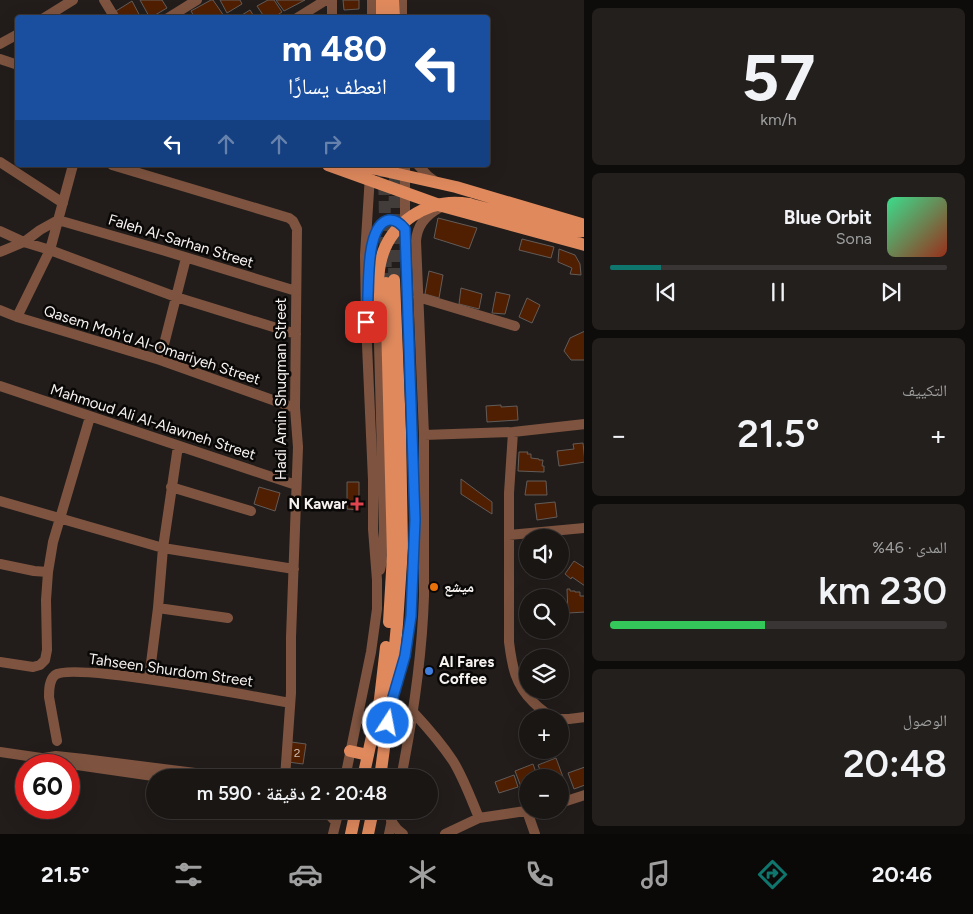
<!DOCTYPE html>
<html lang="ar">
<head>
<meta charset="utf-8">
<style>
  :root { --surface:#1a1614; --page:#231f1d; --text:#f1f3f6; --muted:#9f9fa0; --line:#383534; --accent:#0f766e }
  body { margin:0; font-family:Figtree,"Noto Naskh Arabic",sans-serif; background:var(--page); color:var(--text); direction:rtl; height:100vh; display:flex; flex-direction:column; font-size:19px; white-space:nowrap }
  * { box-sizing:border-box; margin:0 }
  p { font-size:16px; color:var(--muted) }
  .icon { flex:none; width:28px; height:28px; fill:none; stroke:currentColor; stroke-width:2; stroke-linecap:round; stroke-linejoin:round }
  .map { position:relative; flex:1; overflow:hidden; direction:ltr }
  .side { display:flex; flex-direction:column; gap:8px; padding:8px; background:#0e0c0b; width:389px }
  .side>* { flex:none }
  .banner { position:absolute; left:15px; top:15px; width:475px; height:152px; border-radius:5px; box-shadow:0 5px 20px #0002,0 0 0 1px var(--line); direction:rtl; background:#1a4fa0; color:#fff; overflow:hidden }
  .controls { position:absolute; left:519px; top:529px; display:grid; gap:10px }
  .controls a { display:grid; place-items:center; width:50px; height:50px; border-radius:50%; background:var(--surface); box-shadow:0 5px 20px #0002,0 0 0 1px var(--line); font-size:25px }
  .speed { position:absolute; left:15px; top:754px; display:flex; gap:10px; font-size:25px; font-weight:700; text-align:center }
  .speed>* { display:grid; place-content:center; width:65px; height:65px; border-radius:50%; background:var(--surface); box-shadow:0 5px 20px #0002,0 0 0 1px var(--line); line-height:1 }
  .speed .limit { border:8px solid #d22; background:#fff; color:#111 }
  .pin { position:absolute; display:grid; place-items:center; width:42px; height:42px; color:#fff; margin:-21px; border-radius:10px; box-shadow:0 2px 8px #0006 }
  .me { position:absolute; width:55px; margin:-28px; rotate:11deg; stroke-linejoin:round; filter:drop-shadow(0 0 4px #0008) }
  .turn { display:flex; align-items:center; gap:18px; height:105px; padding:0 20px; font-size:22px }
  .turn .icon { width:65px; height:65px; stroke-width:2.5 }
  .turn b { display:block; font-size:35px; line-height:42px }
  .lanes { display:flex; align-items:center; height:48px; padding:0 20px; background:#0003; justify-content:center; gap:25px; direction:ltr }
  .lanes .off { opacity:.35 }
  .big { font-size:38px; font-weight:600; line-height:1.1 }
  .side .tile { flex:1; display:flex; flex-direction:column; justify-content:center; gap:8px; min-width:0; padding:0 18px; border-radius:8px; background:var(--page) }
  .side .dial { align-items:center; gap:0 }
  .dial b { font-size:65px; line-height:1 }
  .song { display:flex; align-items:center; gap:15px }
  .cover { width:60px; height:60px; border-radius:8px; background:linear-gradient(135deg,hsl(150 70% 55%),hsl(10 70% 35%)) }
  .played { height:5px; border-radius:2px; background:linear-gradient(90deg,var(--accent) 15%,var(--line) 15%) }
  .keys { display:flex; justify-content:space-around; direction:ltr }
  .heat { display:flex; justify-content:space-between; align-items:center; font-size:28px; direction:ltr }
  .charge { height:8px; border-radius:4px; background:linear-gradient(90deg,#34c759 46%,var(--line) 0) }
  .trip { position:absolute; left:146px; top:769px; width:292px; height:50px; border-radius:25px; background:var(--surface); box-shadow:0 5px 20px #0002,0 0 0 1px var(--line); font-weight:600; line-height:50px; text-align:center; direction:rtl }
  .dock { display:flex; height:80px; justify-content:space-around; align-items:center; background:#0a0908; color:var(--muted) }
  .dock .icon { width:35px; height:35px }
  .dock .on { color:var(--accent) }
  .dock b { font-size:22px; color:var(--text) }
  main { display:flex; flex:1; min-height:0 }
  .map>svg:first-child { display:block }
  .building { fill:#501f02; stroke:#625c59 }
  .lines { fill:none; stroke-linecap:round; stroke-linejoin:round }
  .major-tunnel { stroke:#423d3b; stroke-width:12; stroke-dasharray:12 6; stroke-linecap:butt }
  .minor { stroke:#7e5440; stroke-width:10 }
  .major { stroke:#df895d; stroke-width:12 }
  .major-bridge { stroke:#df895d; stroke-width:12 }
  .route-casing { stroke:#114b97; stroke-width:12 }
  .route { stroke:#1a73e8; stroke-width:9 }
  .health-dot { fill:#e0444e; stroke:#0a0807; stroke-width:2 }
  .food-dot { fill:#e8710a; stroke:#0a0807; stroke-width:2 }
  .shop-dot { fill:#3f7fe0; stroke:#0a0807; stroke-width:2 }
  .labels { text-anchor:middle; stroke-width:5; stroke-linejoin:round; paint-order:stroke }
  .number-label { font-size:12px; fill:#ccbdb4 }
  .street-label { font-size:15px; fill:#f6f2f0; stroke:#0a0807 }
  .poi-label { font-size:15px; font-weight:bold; fill:#f6f2f0; stroke:#0a0807; text-anchor:start }
</style>
</head>
<body>
<main>
<section class="side">
<div class="tile dial"><b>57</b><p>km/h</p></div>
<div class="tile">
<div class="song"><i class="cover"></i><div><b>Blue Orbit</b><p>Sona</p></div></div>
<div class="played"></div>
<div class="keys"><svg class="icon" aria-label="previous" viewBox="0 0 24 24"><path d="M18 5L8 12l10 7zM5 5v14"/></svg><svg class="icon" aria-label="pause" viewBox="0 0 24 24"><path d="M8 5v14M16 5v14"/></svg><svg class="icon" aria-label="next" viewBox="0 0 24 24"><path d="M6 5l10 7-10 7zM19 5v14"/></svg></div>
</div>
<div class="tile"><p>التكييف</p>
<div class="heat"><a>−</a><b class="big">21.5°</b><a>+</a></div>
</div>
<div class="tile"><p>المدى · 46%</p><b class="big">230 km</b><div class="charge"></div></div>
<div class="tile"><p>الوصول</p><b class="big">20:48</b></div>
</section>
<div class="map">
<svg width="585" height="834" viewBox="0 0 585 834">
  <rect width="100%" height="100%" fill="#221d1b"/>
  <path class="building" d="M140,0h22l5,8 -17,10z
    M211,0h2l11,16 -1,2h-28l-4,-7z
    M220,0h20l2,4 -15,9z
    M268,0h6l8,12 -9,6h-8l-8,-12z
    M276,0h29l-21,11z
    M343,0h16v9l-15,1z
    M132,1l9,17h-21l-4,-7z
    M250,10l5,8h-18z
    M438,218l39,10 -8,21 -35,-11z
    M522,239l32,8 -3,11 -32,-8z
    M559,249l16,6 5,9 1,11 -11,-1 2,-6 -14,-6z
    M429,271l14,4 -4,23 -14,-4z
    M461,288l21,6 -3,15 -20,-5z
    M496,292l14,3 -5,19 -13,-1z
    M527,298l13,7 -8,18 -13,-6z
    M585,331v29h-14l-7,-9 6,-13z
    M501,405v2l16,-1 1,14 -31,2 -1,-16z
    M583,443l2,19 -26,4 -2,-15 17,-2 -1,-5z
    M519,452h9l-1,2h4v4l8,1v1h4l-1,6h2v6l-26,-1z
    M461,479l31,23v12l-31,-20z
    M527,481h19l1,14h-22z
    M347,482h12v28l-12,-1z
    M259,487l21,6 -5,18 -21,-7z
    M555,502l2,15 -20,3 -2,-16z
    M574,561l11,7v18l-13,-9 -1,2 -6,-5z
    M567,589h3v2h5v1h5v4h5v16l-17,1z
    M291,742l15,2 -3,20 -15,-2z
    M556,758l11,30 -7,2v-12h-17l-5,-13z
    M533,764l5,14h-10v22h-2l-11,-29z
    M585,767v18l-11,4 -6,-16z
    M514,775l4,12 -19,6 -4,-11z"/>
  <g class="lines">
    <path class="major-tunnel" d="M384,165l2,118
      M394,280l1,-115"/>
    <path class="minor" d="M104,0l11,18
      M332,0v18
      M372,0v18
      M402,0v18
      M44,18l29,-18
      M168,18l29,-18
      M297,18l29,-18
      M0,44l18,-10
      M0,59l18,6
      M0,162l63,41
      M112,165l177,53 4,3 4,8 -2,179 3,39 -7,190v56l-6,85
      M418,165l10,11 8,6
      M0,231l24,11 26,8 126,47 120,37
      M0,252l24,-10 16,-12 18,-10 104,30 134,41
      M370,257c2,-11 4,-34 18,-37 7,-1 13,3 17,9
      M418,297l97,29
      M378,306l6,226 -1,25 -3,13
      M0,310l17,7 143,43 135,48
      M17,317l33,-67 23,-85
      M160,360l26,-102
      M0,386l296,99
      M513,432l-4,61v149c3,24 6,42 24,60 7,7 13,12 22,16
      M424,435l89,-3 72,-8
      M171,487l80,24
      M0,501l163,47 131,21
      M509,535l76,-7
      M0,564l34,7 14,1 5,-30 37,-125
      M158,608l70,10
      M0,662l33,5 7,-2 5,-5 2,-10 -1,-50 2,-28
      M149,679l9,-71 5,-60 15,-102
      M395,691l10,-35 6,-39 4,-97 -10,-291v-64
      M413,712c14,15 28,31 40,49 11,18 18,38 26,57
      M560,719h9l16,-2
      M57,741l-8,-44c0,-7 0,-17 6,-22 18,-13 203,22 235,28
      M0,752l48,7
      M44,758l12,-2 28,3 151,19
      M70,764l97,14
      M345,778l26,-126 6,-43v-29l-4,-51v-49l-7,-158 -1,-67 5,-80
      M401,778c12,-60 21,-121 23,-182v-161l-8,-194c1,-15 10,-26 23,-33
      M560,803l25,-8
      M325,810l11,12
      M527,811l8,23
      M391,821l6,8 6,5
      M333,834l6,-24
      M389,834l5,-24
      M445,834l34,-16 53,-8"/>
    <path class="major" d="M382,0v18
      M393,0l1,18
      M328,165l114,41 143,39
      M358,165l98,22 129,38
      M469,204l62,16 38,12 16,-1
      M386,283l7,272 -4,67
      M350,751l18,4
      M363,778l17,-79 6,-52
      M380,778l9,-67 8,-87 5,-76 -2,-118 -6,-150
      M351,834l5,-24
      M368,834l5,-24"/>
    <path class="major-bridge" d="M378,306c0,-14 -1,-28 2,-42 8,-41 48,-67 89,-60"/>
  </g>
  <g class="lines">
    <defs>
      <path id="route" d="M366,322c1,-9 2,-18 2,-27 1,-17 -1,-71 21,-75 7,-1 12,4 16,9l10,291 -4,96 -6,40 -16,55 -1,12"/>
    </defs>
    <use href="#route" class="route-casing"/>
    <use href="#route" class="route"/>
  </g>
  <path class="health-dot" d="M354.5 496.5h5v5h5v5h-5v5h-5v-5h-5v-5h5z"/>
  <circle class="food-dot" cx="434" cy="587" r="5"/>
  <circle class="shop-dot" cx="429" cy="671" r="5"/>
  <g class="labels">
    <g class="number-label">
      <text x="297" y="757">2</text>
    </g>
    <g class="street-label">
      <text transform="translate(181 241) rotate(17)" y="5">Faleh Al-Sarhan Street</text>
      <text transform="translate(152 345) rotate(18)" y="5">Qasem Moh'd Al-Omariyeh Street</text>
      <text transform="translate(281 389) rotate(-90)" y="5">Hadi Amin Shuqman Street</text>
      <text transform="translate(153 422) rotate(18)" y="5">Mahmoud Ali Al-Alawneh Street</text>
      <text transform="translate(171 670) rotate(8)" y="5">Tahseen Shurdom Street</text>
    </g>
    <g class="poi-label">
      <text x="347" y="509" text-anchor="end">N Kawar</text>
      <text x="444" y="592">ميشع</text>
      <text x="439" y="667">Al Fares<tspan x="439" dy="17">Coffee</tspan></text>
    </g>
  </g>
</svg>
<div class="controls">
<a><svg class="icon" aria-label="sound" viewBox="0 0 24 24"><path d="M4 9h4l5-4v14l-5-4H4zM17 9q2 3 0 6"/></svg></a>
<a><svg class="icon" aria-label="search" viewBox="0 0 24 24"><circle cx="10" cy="10" r="6"/><path d="M15 15l6 6"/></svg></a>
<a><svg class="icon" aria-label="layers" viewBox="0 0 24 24"><path d="M12 4l9 5-9 5-9-5zM3 14l9 5 9-5"/></svg></a>
<a>+</a>
<a>−</a>
</div>
<div class="speed"><div class="limit">60</div></div>
<div class="pin" style="left:366px;top:322px;background:#d93025"><svg class="icon" aria-label="arrive" viewBox="0 0 24 24"><path d="M6 21V4h12l-3 4 3 4H6"/></svg></div>
<svg class="me" style="left:388px;top:723px" viewBox="-20 -20 40 40"><circle r="17" fill="#1a73e8" stroke="#fff" stroke-width="3"/><path d="M0-11L8 9 0 5-8 9z" fill="#fff"/></svg>
<div class="trip">20:48 · 2 دقيقة · 590 m</div>
<div class="banner">
<div class="turn"><svg class="icon" aria-label="left" viewBox="0 0 24 24"><path d="M17 20v-9H6M10 6l-5 5 5 5"/></svg><div><b>480 m</b>انعطف يسارًا</div></div>
<div class="lanes"><svg class="icon" aria-label="left" viewBox="0 0 24 24"><path d="M17 20v-9H6M10 6l-5 5 5 5"/></svg><svg class="icon off" aria-label="ahead" viewBox="0 0 24 24"><path d="M12 20V5M6 11l6-6 6 6"/></svg><svg class="icon off" aria-label="ahead" viewBox="0 0 24 24"><path d="M12 20V5M6 11l6-6 6 6"/></svg><svg class="icon off" aria-label="right" viewBox="0 0 24 24"><path d="M7 20v-9h11M14 6l5 5-5 5"/></svg></div>
</div>
</div>
</main>
<nav class="dock">
<b>20:46</b>
<svg class="icon on" aria-label="directions" viewBox="0 0 24 24"><path d="M12 3l9 9-9 9-9-9zM9 14v-3h6M13 9l2 2-2 2"/></svg>
<svg class="icon" aria-label="music" viewBox="0 0 24 24"><path d="M9 18V5l10-2v13"/><circle cx="6" cy="18" r="3"/><circle cx="16" cy="16" r="3"/></svg>
<svg class="icon" aria-label="phone" viewBox="0 0 24 24"><path d="M5 4h4l2 5-3 2q2 4 5 5l2-3 5 2v4C11 20 4 13 5 4z"/></svg>
<svg class="icon" aria-label="climate" viewBox="0 0 24 24"><path d="M12 3v18M4 7l16 10M4 17L20 7"/></svg>
<svg class="icon" aria-label="car" viewBox="0 0 24 24"><path d="M5 17H2v-5l4-1 3-4h7l3 4 3 1v5h-3M9 17h6M6 11h13"/><circle cx="7" cy="17" r="2"/><circle cx="17" cy="17" r="2"/></svg>
<svg class="icon" aria-label="filters" viewBox="0 0 24 24"><path d="M4 7h16M4 17h16"/><circle cx="9" cy="7" r="2"/><circle cx="15" cy="17" r="2"/></svg>
<b>21.5°</b>
</nav>
</body>
</html>
